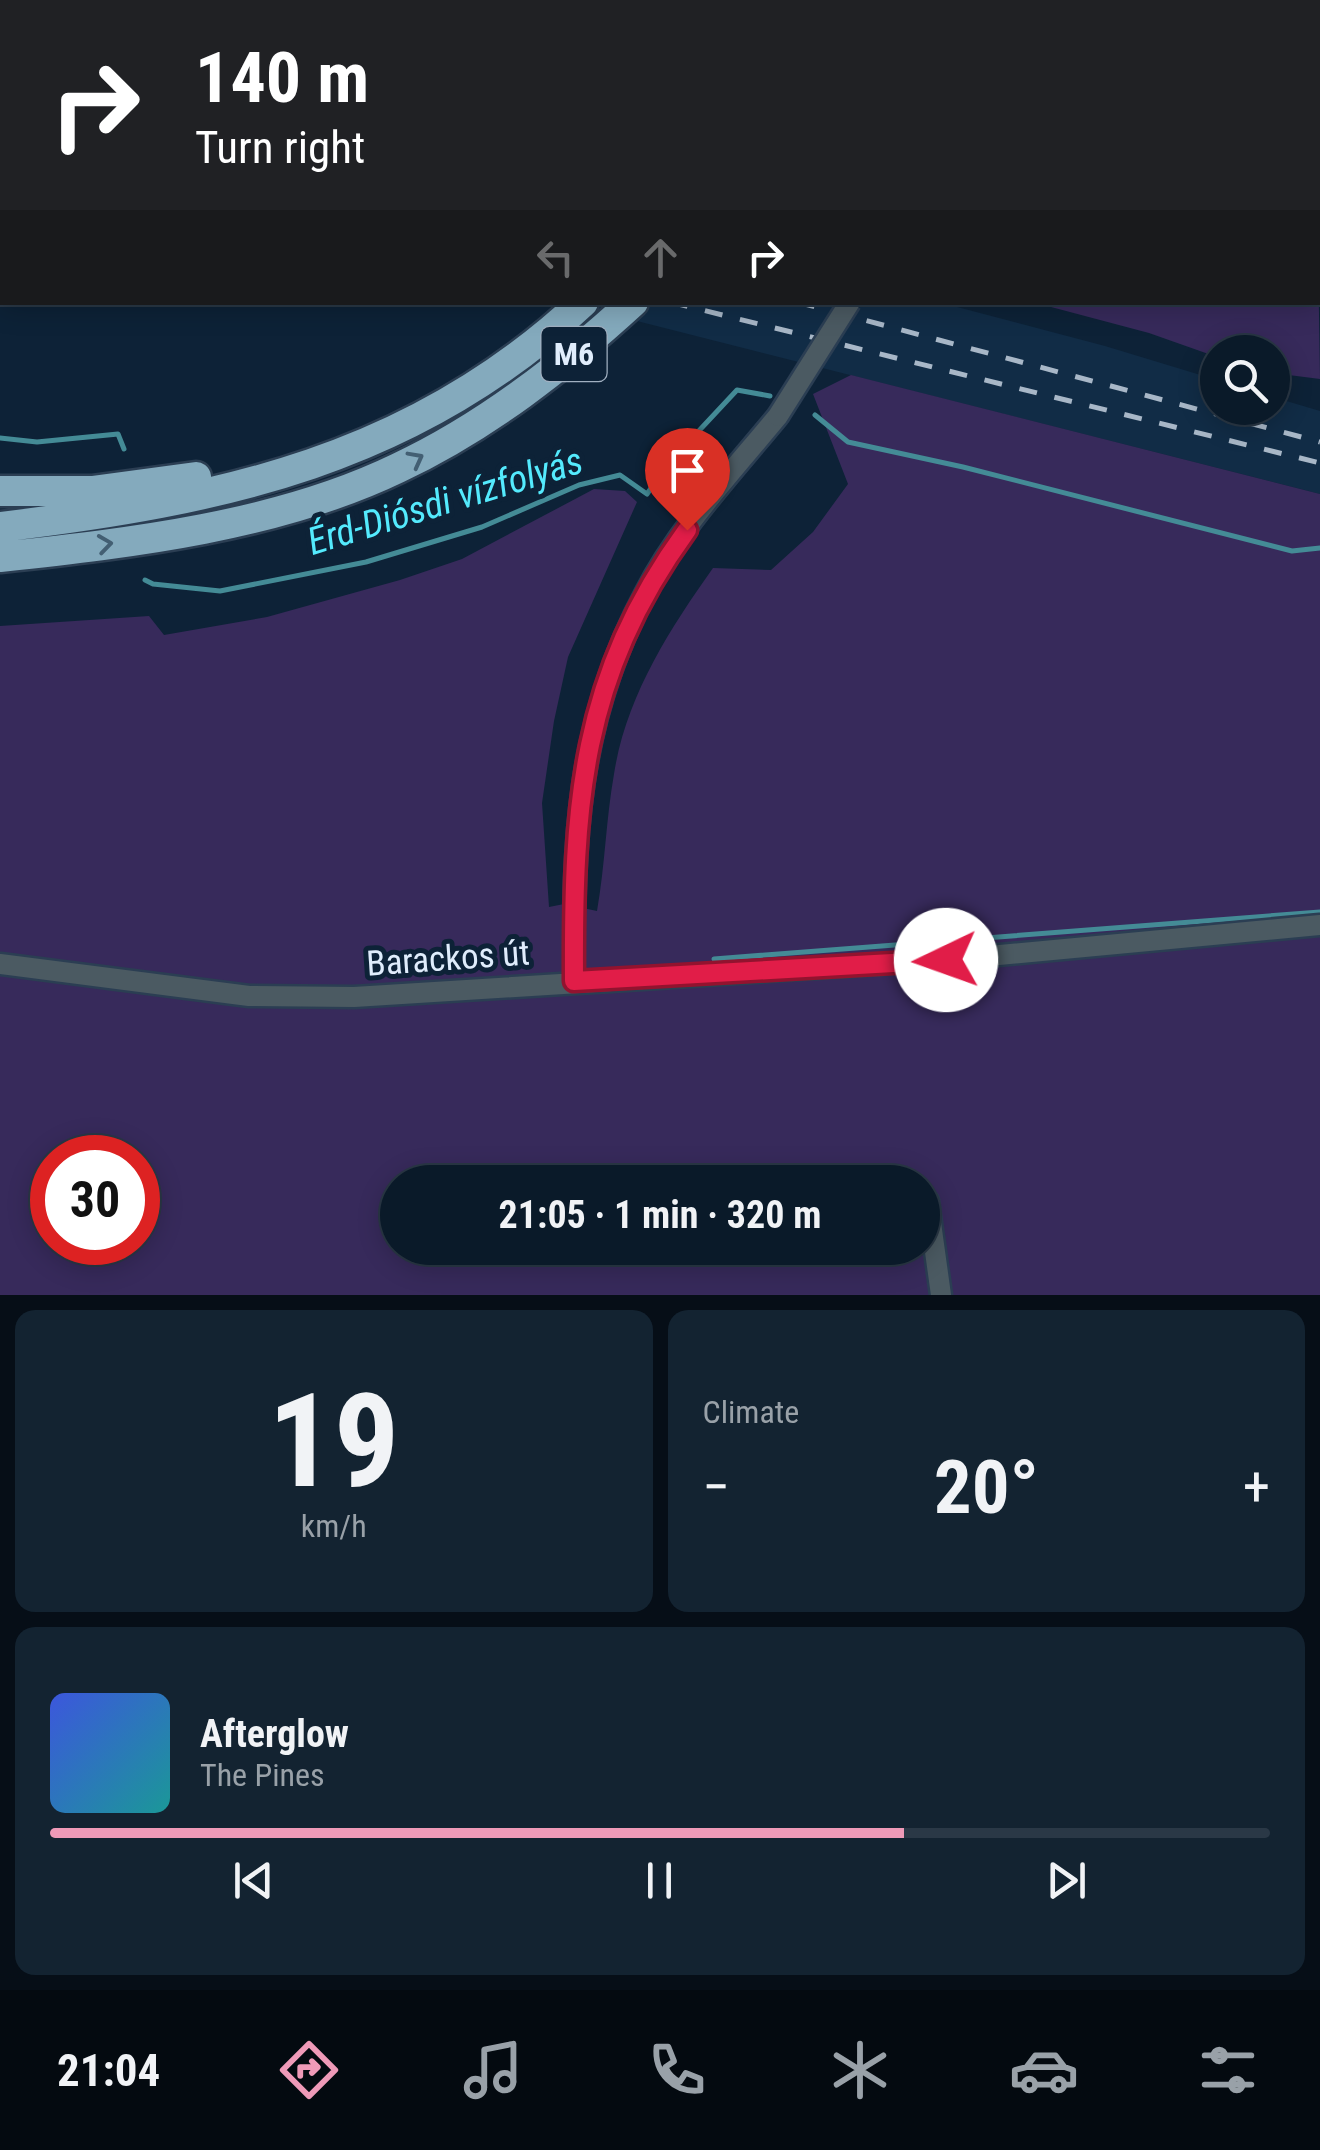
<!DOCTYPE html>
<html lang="en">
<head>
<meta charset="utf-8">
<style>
  :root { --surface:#0a1a29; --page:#132331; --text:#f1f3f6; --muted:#99a1a8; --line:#2a3846; --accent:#ef9ab8 }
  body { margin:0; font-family:"Roboto Condensed",sans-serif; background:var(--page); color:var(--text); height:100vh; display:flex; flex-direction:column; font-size:38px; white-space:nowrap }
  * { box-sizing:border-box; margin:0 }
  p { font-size:32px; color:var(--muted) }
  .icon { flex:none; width:55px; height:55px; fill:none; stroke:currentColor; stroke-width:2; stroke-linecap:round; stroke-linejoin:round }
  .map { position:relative; height:1295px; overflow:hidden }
  .side { display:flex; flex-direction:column; gap:15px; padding:15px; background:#060e17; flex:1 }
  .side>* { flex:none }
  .top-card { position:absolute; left:0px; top:0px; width:1320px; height:305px; box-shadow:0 5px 25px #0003,0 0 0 2px var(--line); background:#202124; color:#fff; overflow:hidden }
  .buttons { position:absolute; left:1200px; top:335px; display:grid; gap:20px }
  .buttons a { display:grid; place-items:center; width:90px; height:90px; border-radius:50%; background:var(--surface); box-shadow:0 5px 25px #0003,0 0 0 2px var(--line); font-size:50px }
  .speed { position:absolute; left:30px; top:1135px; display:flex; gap:20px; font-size:50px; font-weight:700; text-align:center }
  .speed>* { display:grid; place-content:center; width:130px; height:130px; border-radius:50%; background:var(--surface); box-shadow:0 5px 25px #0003,0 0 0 2px var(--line); line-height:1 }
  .speed .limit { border:15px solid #d22; background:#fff; color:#111 }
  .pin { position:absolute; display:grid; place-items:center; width:85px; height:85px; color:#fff; margin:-102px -42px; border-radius:50% 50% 50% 0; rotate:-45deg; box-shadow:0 0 10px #0007 }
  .pin .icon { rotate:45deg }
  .me { position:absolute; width:110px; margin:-55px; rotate:267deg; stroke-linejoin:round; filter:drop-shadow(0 0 8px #0008) }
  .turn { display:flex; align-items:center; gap:35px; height:210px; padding:0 30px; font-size:45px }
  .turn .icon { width:130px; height:130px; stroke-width:2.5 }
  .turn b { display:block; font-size:70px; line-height:85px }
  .lanes { display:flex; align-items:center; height:95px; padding:0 30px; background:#0003; justify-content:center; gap:50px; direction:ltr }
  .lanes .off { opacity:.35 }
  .big { font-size:75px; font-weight:700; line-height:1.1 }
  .side .widget { flex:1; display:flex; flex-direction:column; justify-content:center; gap:15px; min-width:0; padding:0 35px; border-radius:20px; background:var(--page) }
  .side .dial { align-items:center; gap:0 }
  .dial b { font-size:130px; line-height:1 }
  .song { display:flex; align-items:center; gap:30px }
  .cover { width:120px; height:120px; border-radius:15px; background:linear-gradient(135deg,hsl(230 70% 55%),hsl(180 70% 35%)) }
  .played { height:10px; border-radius:5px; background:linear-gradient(90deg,var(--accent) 70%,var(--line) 70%) }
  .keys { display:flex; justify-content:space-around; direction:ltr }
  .heat { display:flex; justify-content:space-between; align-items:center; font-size:55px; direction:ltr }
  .side .tiles { flex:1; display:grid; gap:15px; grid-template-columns:1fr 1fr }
  .widget:last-child { grid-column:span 2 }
  .trip { position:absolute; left:380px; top:1165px; width:560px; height:100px; border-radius:50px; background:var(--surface); box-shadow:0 5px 25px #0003,0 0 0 2px var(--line); font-weight:700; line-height:100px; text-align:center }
  .dock { display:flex; height:160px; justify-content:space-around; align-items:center; background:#040a10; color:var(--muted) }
  .dock .icon { width:70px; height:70px }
  .dock .selected { color:var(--accent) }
  .dock b { font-size:45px; color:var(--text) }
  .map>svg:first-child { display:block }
  .built { fill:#112c46 }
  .green { fill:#372a5b; fill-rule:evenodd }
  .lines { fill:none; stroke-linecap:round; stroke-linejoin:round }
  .stream { stroke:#448b96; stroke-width:5 }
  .minor-casing { stroke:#2b3e53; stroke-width:25 }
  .highway-casing { stroke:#2b3e53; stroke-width:35 }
  .minor { stroke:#4b5a62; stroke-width:20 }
  .highway { stroke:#84aabd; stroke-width:30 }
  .rail { stroke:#a8b7c7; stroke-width:5; stroke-dasharray:18 18; stroke-linecap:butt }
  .minor-bridge-casing { stroke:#2b3e53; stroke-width:25; stroke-linecap:butt }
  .minor-bridge { stroke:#4b5a62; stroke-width:20 }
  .oneway { stroke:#435f73 }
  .route-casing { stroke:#92132f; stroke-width:25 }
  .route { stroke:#e11d48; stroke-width:18 }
  .labels { text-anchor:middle; stroke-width:10; stroke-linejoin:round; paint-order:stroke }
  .shield { fill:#0d2237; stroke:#a1b0c1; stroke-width:2.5 }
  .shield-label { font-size:32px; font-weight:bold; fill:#e0edfc }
  .street-label { font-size:35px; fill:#e0edfc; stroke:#0d2237 }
  .water-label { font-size:38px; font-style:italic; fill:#54eafd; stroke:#0d2237 }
</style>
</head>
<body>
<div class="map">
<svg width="1320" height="1295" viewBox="0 0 1320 1295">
  <rect width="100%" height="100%" fill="#0d2237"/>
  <path class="built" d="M566,303h376l163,43 112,34 1,28h54l1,-11 47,14v83z"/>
  <path class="green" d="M16,0h259l-252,2z
    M288,0h406l-1,2z
    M1318,248l2,131 -47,-6 -1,-21h-54l-1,5 -68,-24 -113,-30 282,-1z
    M851,375l469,119v801h-1320v-669l149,-10 15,19 103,-18 133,-37 62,-21 132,-70 31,2 12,11 -69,155 -14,64 -12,82 7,104 15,-3 33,7c8,-45 9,-92 17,-137 12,-77 55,-144 99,-206l58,2 42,-38 35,-48 -35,-90zM52,1158h86v84h-86zM398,1182h524v66h-524z"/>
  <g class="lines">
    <path class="stream" d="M815,415l33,27 115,25 329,84 28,-3
      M0,438l37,4 81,-8 6,15
      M145,580l8,4 67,7 146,-29 116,-35 97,-42 41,-10 27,19 20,-29 70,-75 33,6
      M714,959l606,-47"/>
    <defs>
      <path id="minor" d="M285,0l1,2
        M951,2v-2
        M0,19l2,1
        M0,964l249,32 105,1 592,-37 374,-35
        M574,981c-1,-142 3,-259 71,-387 33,-65 87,-122 133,-178
        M928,1201l13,94"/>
      <path id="highway" d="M783,2l1,-2
        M820,2l1,-2
        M0,491h92l104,-14
        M0,527c220,-26 415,-67 583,-225
        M0,557c131,-14 278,-31 398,-89 87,-41 164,-101 235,-166"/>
    </defs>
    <use href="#minor" class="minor-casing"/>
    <use href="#highway" class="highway-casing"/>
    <use href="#minor" class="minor"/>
    <use href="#highway" class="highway"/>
    <path class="rail" d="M0,99h2
      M0,136l2,1
      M670,302l650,161
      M797,302l523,140"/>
    <defs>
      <path id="minor-bridge" d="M778,416l72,-114"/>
    </defs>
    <use href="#minor-bridge" class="minor-bridge-casing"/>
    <use href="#minor-bridge" class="minor-bridge"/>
  </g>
  <defs><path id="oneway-chevron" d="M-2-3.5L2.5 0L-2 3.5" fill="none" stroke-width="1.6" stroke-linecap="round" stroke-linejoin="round" transform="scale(2.5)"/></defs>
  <g class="oneway">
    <use href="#oneway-chevron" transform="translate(416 459) rotate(-28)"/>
    <use href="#oneway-chevron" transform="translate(105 544) rotate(-8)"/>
  </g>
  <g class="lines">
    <defs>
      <path id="route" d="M687,530c-107,147 -114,276 -113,451l372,-21"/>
    </defs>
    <use href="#route" class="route-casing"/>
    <use href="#route" class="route"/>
  </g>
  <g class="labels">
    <rect class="shield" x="541.5" y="327" width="65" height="54" rx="8"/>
    <g class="shield-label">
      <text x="574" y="365">M6</text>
    </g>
    <g class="street-label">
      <text transform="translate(448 958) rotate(-4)" y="12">Barackos út</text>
    </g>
    <g class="water-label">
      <text transform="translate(445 501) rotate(-17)" y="13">Érd-Diósdi vízfolyás</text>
    </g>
  </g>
</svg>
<div class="buttons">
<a><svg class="icon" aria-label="search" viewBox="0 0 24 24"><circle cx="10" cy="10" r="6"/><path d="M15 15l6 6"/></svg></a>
</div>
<div class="speed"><div class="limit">30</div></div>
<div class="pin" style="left:687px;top:530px;background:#d93025"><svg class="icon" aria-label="arrive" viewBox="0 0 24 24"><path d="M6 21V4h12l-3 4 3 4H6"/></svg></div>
<svg class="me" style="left:946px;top:960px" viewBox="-20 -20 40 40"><circle r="19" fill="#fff"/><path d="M0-13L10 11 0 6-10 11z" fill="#e11d48"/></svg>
<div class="trip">21:05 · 1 min · 320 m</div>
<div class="top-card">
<div class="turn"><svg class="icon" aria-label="right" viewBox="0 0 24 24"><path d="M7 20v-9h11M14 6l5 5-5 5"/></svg><div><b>140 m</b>Turn right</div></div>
<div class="lanes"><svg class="icon off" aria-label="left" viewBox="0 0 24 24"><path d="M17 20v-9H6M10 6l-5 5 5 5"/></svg><svg class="icon off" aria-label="ahead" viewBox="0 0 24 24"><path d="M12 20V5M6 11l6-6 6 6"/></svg><svg class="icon" aria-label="right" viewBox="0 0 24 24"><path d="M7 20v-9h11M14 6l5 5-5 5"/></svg></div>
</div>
</div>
<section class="side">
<div class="tiles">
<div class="widget dial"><b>19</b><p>km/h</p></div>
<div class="widget"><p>Climate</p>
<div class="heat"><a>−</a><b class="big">20°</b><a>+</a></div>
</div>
<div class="widget">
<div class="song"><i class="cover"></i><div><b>Afterglow</b><p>The Pines</p></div></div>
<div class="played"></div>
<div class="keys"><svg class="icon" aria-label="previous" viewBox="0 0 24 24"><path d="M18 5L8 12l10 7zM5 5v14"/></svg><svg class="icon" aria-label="pause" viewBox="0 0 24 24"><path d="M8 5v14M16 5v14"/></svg><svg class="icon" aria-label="next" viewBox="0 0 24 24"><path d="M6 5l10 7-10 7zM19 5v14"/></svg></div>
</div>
</div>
</section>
<nav class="dock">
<b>21:04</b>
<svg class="icon selected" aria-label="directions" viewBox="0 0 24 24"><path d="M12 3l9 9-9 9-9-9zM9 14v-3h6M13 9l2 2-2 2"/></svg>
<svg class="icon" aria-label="music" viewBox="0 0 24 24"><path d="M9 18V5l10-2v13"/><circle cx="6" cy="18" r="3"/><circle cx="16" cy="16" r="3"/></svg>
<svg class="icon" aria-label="phone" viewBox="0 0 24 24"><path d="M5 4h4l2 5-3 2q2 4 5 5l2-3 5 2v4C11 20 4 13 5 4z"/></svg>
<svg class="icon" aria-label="climate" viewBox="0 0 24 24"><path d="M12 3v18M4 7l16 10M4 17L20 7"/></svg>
<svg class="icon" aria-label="car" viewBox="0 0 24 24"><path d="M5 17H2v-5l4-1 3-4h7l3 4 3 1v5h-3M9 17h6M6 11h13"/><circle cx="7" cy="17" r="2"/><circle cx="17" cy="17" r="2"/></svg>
<svg class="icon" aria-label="filters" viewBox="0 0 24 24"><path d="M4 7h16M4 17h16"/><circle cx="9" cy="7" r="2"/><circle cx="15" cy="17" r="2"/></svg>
</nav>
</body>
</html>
